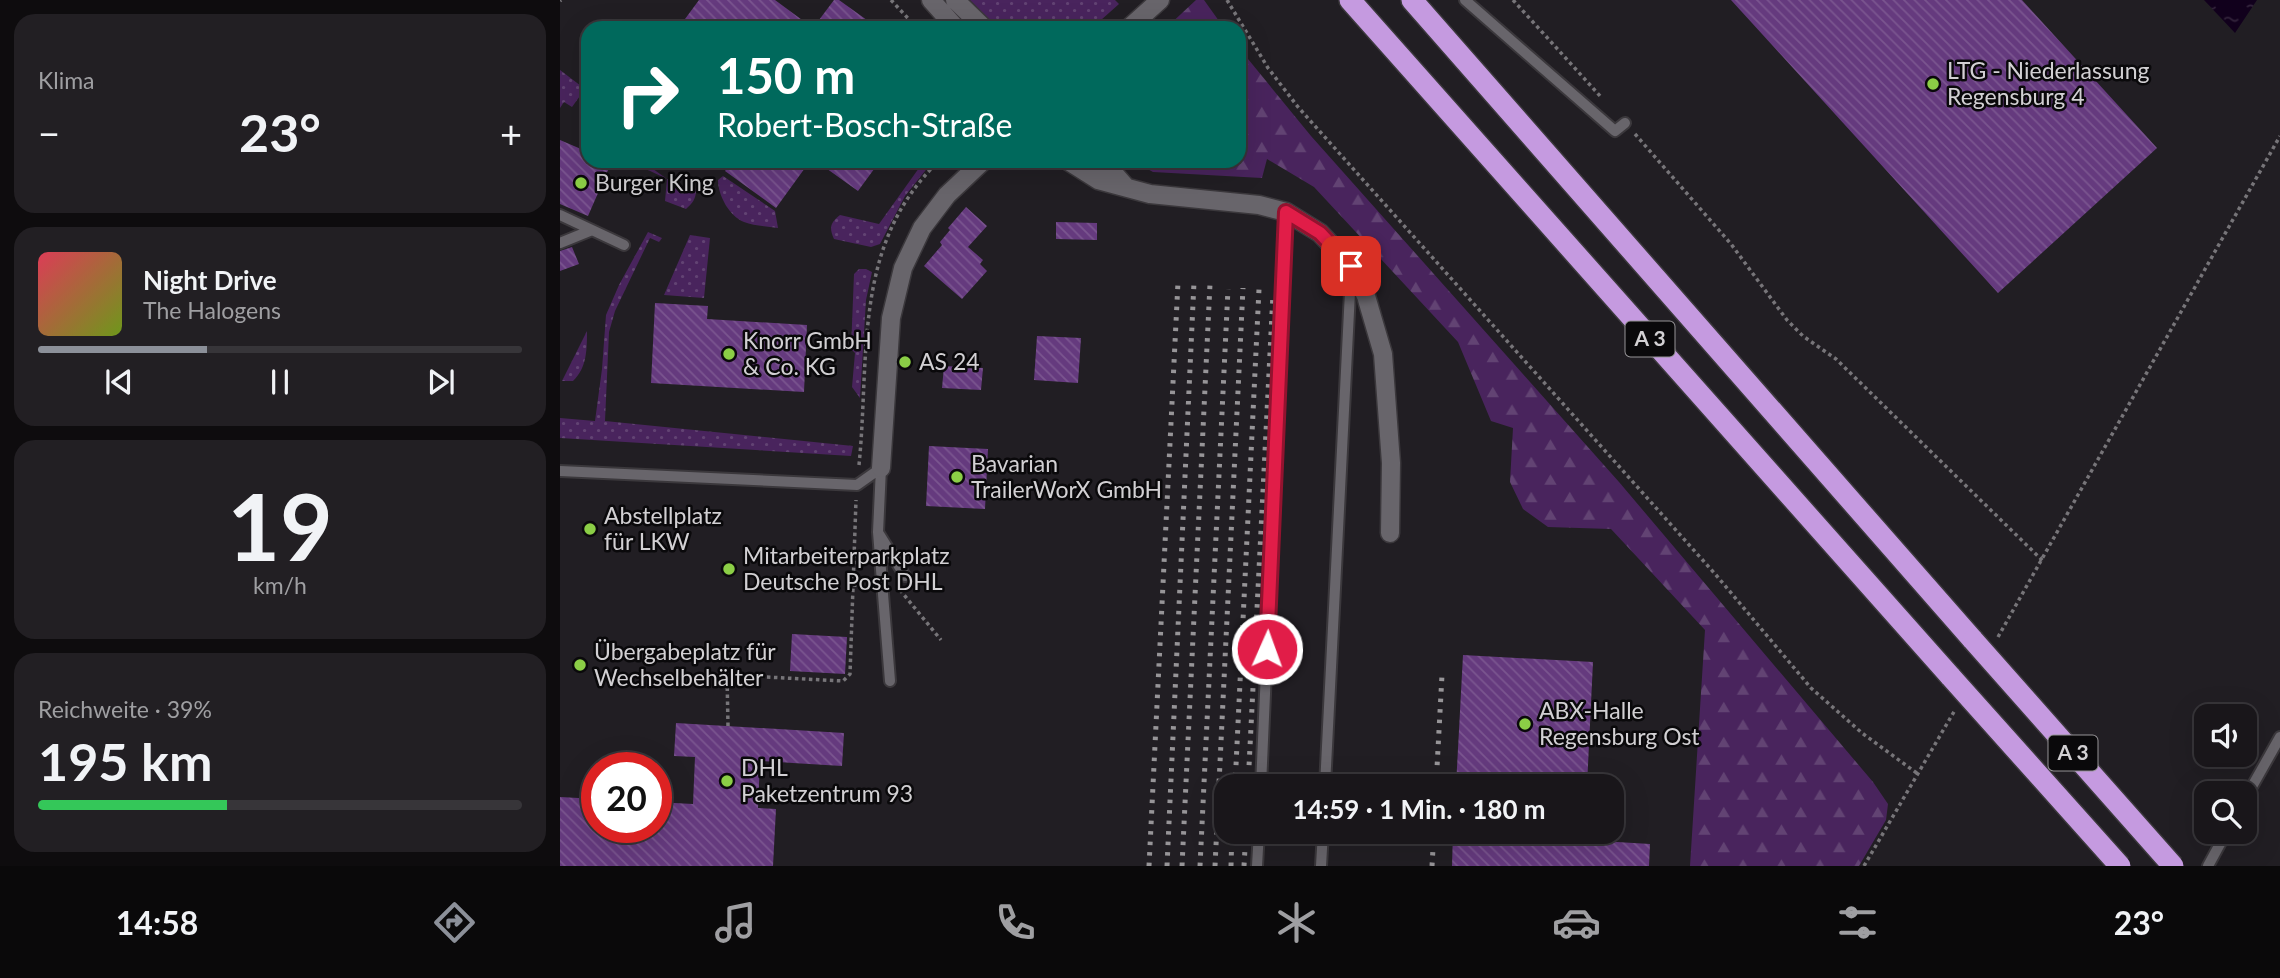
<!DOCTYPE html>
<html lang="de">
<head>
<meta charset="utf-8">
<style>
  :root { --surface:#19161a; --page:#221f23; --text:#f1f3f6; --muted:#9f9fa2; --line:#373539; --accent:#8c9099 }
  body { margin:0; font-family:Lato,sans-serif; background:var(--page); color:var(--text); height:100vh; display:flex; flex-direction:column; font-size:26px; white-space:nowrap }
  * { box-sizing:border-box; margin:0 }
  p { font-size:23px; color:var(--muted) }
  .icon { flex:none; width:38px; height:38px; fill:none; stroke:currentColor; stroke-width:2; stroke-linecap:round; stroke-linejoin:round }
  .map { position:relative; flex:1; overflow:hidden }
  .panel { display:flex; flex-direction:column; gap:14px; padding:14px; background:#0e0c0e; width:560px }
  .panel>* { flex:none }
  .top-card { position:absolute; left:21px; top:21px; width:665px; height:147px; border-radius:21px; box-shadow:0 7px 28px #0002,0 0 0 2px var(--line); background:#00695c; color:#fff; overflow:hidden }
  .controls { position:absolute; left:1634px; top:704px; display:grid; gap:14px }
  .controls a { display:grid; place-items:center; width:63px; height:63px; border-radius:14px; background:var(--surface); box-shadow:0 7px 28px #0002,0 0 0 2px var(--line); font-size:35px }
  .speed { position:absolute; left:21px; top:752px; display:flex; gap:14px; font-size:35px; font-weight:700; text-align:center }
  .speed>* { display:grid; place-content:center; width:91px; height:91px; border-radius:50%; background:var(--surface); box-shadow:0 7px 28px #0002,0 0 0 2px var(--line); line-height:1 }
  .speed .limit { border:10px solid #d22; background:#fff; color:#111 }
  .pin { position:absolute; display:grid; place-items:center; width:60px; height:60px; color:#fff; margin:-30px; border-radius:14px; box-shadow:0 4px 10px #0006 }
  .me { position:absolute; width:77px; margin:-38px; rotate:2deg; stroke-linejoin:round; filter:drop-shadow(0 0 5px #0008) }
  .turn { display:flex; align-items:center; gap:24px; height:147px; padding:0 21px; font-size:32px }
  .turn .icon { width:91px; height:91px; stroke-width:2.5 }
  .turn b { display:block; font-size:49px; line-height:60px }
  .big { font-size:52px; font-weight:700; line-height:1.1 }
  .panel .tile { flex:1; display:flex; flex-direction:column; justify-content:center; gap:10px; min-width:0; padding:0 24px; border-radius:21px; background:var(--page) }
  .panel .dial { align-items:center; gap:0 }
  .dial b { font-size:91px; line-height:1 }
  .song { display:flex; align-items:center; gap:21px }
  .cover { width:84px; height:84px; border-radius:10px; background:linear-gradient(135deg,hsl(350 70% 55%),hsl(80 70% 35%)) }
  .played { height:7px; border-radius:4px; background:linear-gradient(90deg,var(--accent) 35%,var(--line) 35%) }
  .keys { display:flex; justify-content:space-around; direction:ltr }
  .heat { display:flex; justify-content:space-between; align-items:center; font-size:38px; direction:ltr }
  .charge { height:10px; border-radius:5px; background:linear-gradient(90deg,#34c759 39%,var(--line) 0) }
  .trip { position:absolute; left:654px; top:774px; width:410px; height:70px; border-radius:21px; background:var(--surface); box-shadow:0 7px 28px #0002,0 0 0 2px var(--line); font-weight:700; line-height:70px; text-align:center }
  .tabs { display:flex; height:112px; justify-content:space-around; align-items:center; background:#0a090a; color:var(--muted) }
  .tabs .icon { width:49px; height:49px }
  .tabs .current { color:var(--accent) }
  .tabs b { font-size:32px; color:var(--text) }
  main { display:flex; flex:1; min-height:0 }
  .map>svg:first-child { display:block }
  .grass { fill:url(#grass-dots) }
  .forest { fill:url(#forest-firs) }
  .water { fill:url(#water-ripples) }
  .building { fill:url(#building-back-hatch) }
  .lines { fill:none; stroke-linecap:round; stroke-linejoin:round }
  .lane-casing { stroke:#3b383c; stroke-width:14 }
  .street-casing { stroke:#3b383c; stroke-width:21 }
  .highway-casing { stroke:#3b383c; stroke-width:24 }
  .path { stroke:#777579; stroke-width:3.5; stroke-dasharray:3.5 3.5; stroke-linecap:butt }
  .lane { stroke:#68656b; stroke-width:10 }
  .street { stroke:#68656b; stroke-width:18 }
  .highway { stroke:#c59ae0; stroke-width:21 }
  .rail { stroke:#979598; stroke-width:5; stroke-dasharray:3.5 7; stroke-linecap:butt }
  .highway-bridge-casing { stroke:#3b383c; stroke-width:24; stroke-linecap:butt }
  .highway-bridge { stroke:#c59ae0; stroke-width:21 }
  .route-casing { stroke:#92132f; stroke-width:18 }
  .route { stroke:#e11d48; stroke-width:12 }
  .poi-dot { fill:#8bce46; stroke:#0a090b; stroke-width:2.5 }
  .labels { text-anchor:middle; stroke-width:5; stroke-linejoin:round; paint-order:stroke }
  .shield { fill:#0a090b; stroke:#969497; stroke-width:2 }
  .shield-label { font-size:21px; font-weight:bold; fill:#d2d0d3 }
  .poi-label { font-size:23px; fill:#d2d0d3; stroke:#0a090b; text-anchor:start }
</style>
</head>
<body>
<main>
<section class="panel">
<div class="tile"><p>Klima</p>
<div class="heat"><a>−</a><b class="big">23°</b><a>+</a></div>
</div>
<div class="tile">
<div class="song"><i class="cover"></i><div><b>Night Drive</b><p>The Halogens</p></div></div>
<div class="played"></div>
<div class="keys"><svg class="icon" aria-label="previous" viewBox="0 0 24 24"><path d="M18 5L8 12l10 7zM5 5v14"/></svg><svg class="icon" aria-label="pause" viewBox="0 0 24 24"><path d="M8 5v14M16 5v14"/></svg><svg class="icon" aria-label="next" viewBox="0 0 24 24"><path d="M6 5l10 7-10 7zM19 5v14"/></svg></div>
</div>
<div class="tile dial"><b>19</b><p>km/h</p></div>
<div class="tile"><p>Reichweite · 39%</p><b class="big">195 km</b><div class="charge"></div></div>
</section>
<div class="map">
<svg width="1720" height="866" viewBox="0 0 1720 866">
  <defs>
    <pattern id="grass-dots" width="8" height="8" patternUnits="userSpaceOnUse" patternTransform="scale(1.75)"><rect width="8" height="8" fill="#49245d"/><path d="M2 2h.1M6 6h.1" fill="none" stroke="#624373" stroke-width="1.8" stroke-linecap="round"/></pattern>
    <pattern id="forest-firs" width="22" height="20" patternUnits="userSpaceOnUse" patternTransform="scale(1.75)"><rect width="22" height="20" fill="#49245d"/><path d="M5 1l3.5 6h-7zM16 11l3.5 6h-7z" fill="#624373"/></pattern>
    <pattern id="water-ripples" width="26" height="14" patternUnits="userSpaceOnUse" patternTransform="scale(1.75)"><rect width="26" height="14" fill="#11001c"/><path d="M2 4q2-2 4 0t4 0M15 11q2-2 4 0t4 0" fill="none" stroke="#33243c"/></pattern>
    <pattern id="building-back-hatch" width="6" height="6" patternUnits="userSpaceOnUse" patternTransform="scale(1.75)"><rect width="6" height="6" fill="#653a7e"/><path d="M-1 5l2 2M0 0l6 6M5-1l2 2" fill="none" stroke="#7a558f"/></pattern>
  </defs>
  <rect width="100%" height="100%" fill="#211e23"/>
  <path class="grass" d="M410,0h145l4,4 -27,24h-95z
    M0,70l25,19 -13,18 -8,-5 -4,6z
    M69,161h13l25,18 17,9 5,-12c9,13 10,22 -3,33l-21,-8 2,-22z
    M364,161h9l-28,35 -25,48 -9,3 -37,-8c-5,-11 -4,-16 6,-24l39,9z
    M163,176l52,35 3,17c-11,-2 -24,-2 -34,-6 -15,-6 -26,-27 -26,-42z
    M88,232l14,6 -3,4 -9,-4 -35,73 -6,21 -4,89 248,25 -2,10 -291,-18v-20l35,3 7,-52 4,-54 13,-30z
    M130,235l20,3 -6,60 -40,-3z
    M299,269h7l6,3 -6,28 -6,98 -8,-11 3,-34 -4,-4 3,-75z
    M27,331c0,18 0,37 -14,50h-11z"/>
  <path class="forest" d="M636,0h8l20,28h-58z
    M679,48l72,88 308,346 254,300 15,22 -2,16 -27,46h-169l15,-236 -94,-101 -63,-2 -25,-18 -13,-27 3,-54 -22,-7 -33,-79 -144,-155 -47,-28 -5,19 -109,-6 -20,-11h106z"/>
  <path class="water" d="M1644,0h53l-22,33z"/>
  <path class="building" d="M139,0h76l38,28h-116l-12,-9z
    M274,0h5l39,28h-65z
    M1171,0h291l135,148 -159,145z
    M0,140l28,12v9h24l-24,55 -28,-12z
    M172,161h78l-34,47 -51,-37z
    M256,161h64l-22,30z
    M406,207l21,19 -19,21 15,13 -3,4 7,7 -25,28 -38,-33 18,-21 -2,-3 10,-12 -2,-2z
    M496,222l41,1v17l-41,-1z
    M12,247l7,17 -19,7v-20z
    M95,303l53,3 -1,13 100,6 -3,67 -153,-9z
    M477,336l44,2 -3,45 -44,-3z
    M384,366l39,2 -2,22 -39,-2z
    M369,446l59,3 -3,60 -59,-3z
    M232,634l55,3 -2,37 -55,-3z
    M903,655l130,7 -6,124h-131z
    M116,723l168,10 -2,33 -82,-5 -2,47 18,1 -3,57h-213v-69l37,2v29h59v-26l37,2 2,-47 -21,-1z
    M893,831h131v9l66,4 -1,22h-197z"/>
  <g class="lines">
    <defs>
      <path id="lane" d="M905,0l150,131 10,-8
        M0,215l64,30
        M0,243l32,-13
        M321,468l-3,64 12,149
        M0,471l297,14 24,-17
        M319,534l26,42
        M701,786l25,-574
        M765,786l26,-514
        M1685,799l35,-62
        M697,866l2,-35
        M761,866l2,-35
        M1648,866l19,-35"/>
      <path id="street" d="M371,0l25,28
        M395,0l29,28
        M569,28l31,-28
        M508,161l30,19 52,14 109,11 27,7 34,21 31,33 15,30 17,58 8,109 -1,70
        M543,161l22,25
        M321,468l10,-150 12,-50 19,-40 25,-33 36,-34"/>
      <path id="highway" d="M790,0l601,677
        M852,0l561,640"/>
    </defs>
    <use href="#lane" class="lane-casing"/>
    <use href="#street" class="street-casing"/>
    <use href="#highway" class="highway-casing"/>
    <path class="path" d="M331,0l26,28
      M667,0l41,68 30,39 418,468 95,113 51,45 56,41
      M953,0l88,97
      M0,1l1,-1
      M1075,134l96,110 56,76 16,16 33,23 207,202
      M299,465c11,-109 -7,-221 80,-304
      M293,585l17,1
      M340,590l41,50
      M1438,637l282,-501
      M168,726l-1,-51 116,6 7,-7 6,-174
      M1304,866l91,-156"/>
    <use href="#lane" class="lane"/>
    <use href="#street" class="street"/>
    <use href="#highway" class="highway"/>
    <path class="rail" d="M675,786l24,-497
      M688,786l25,-492
      M876,786l6,-111
      M589,866l29,-584
      M607,866l27,-584
      M622,866l28,-582
      M640,866l28,-577
      M655,866l28,-578
      M671,866l1,-35
      M684,866l2,-35
      M872,866l2,-35"/>
    <defs>
      <path id="highway-bridge" d="M1413,640l200,226
        M1391,677l169,189"/>
    </defs>
    <use href="#highway-bridge" class="highway-bridge-casing"/>
    <use href="#highway-bridge" class="highway-bridge"/>
  </g>
  <g class="lines">
    <defs>
      <path id="route" d="M707,649l19,-437 34,21 31,33"/>
    </defs>
    <use href="#route" class="route-casing"/>
    <use href="#route" class="route"/>
  </g>
  <g class="poi-dot">
    <circle cx="1373" cy="84" r="7"/>
    <circle cx="21" cy="183" r="7"/>
    <circle cx="169" cy="354" r="7"/>
    <circle cx="345" cy="362" r="7"/>
    <circle cx="397" cy="477" r="7"/>
    <circle cx="30" cy="529" r="7"/>
    <circle cx="169" cy="569" r="7"/>
    <circle cx="20" cy="665" r="7"/>
    <circle cx="965" cy="724" r="7"/>
    <circle cx="167" cy="781" r="7"/>
  </g>
  <g class="labels">
    <g class="shield">
      <rect x="1065.5" y="321.5" width="49" height="35" rx="5"/>
      <rect x="1488.5" y="735.5" width="49" height="35" rx="5"/>
    </g>
    <g class="shield-label">
      <text x="1090" y="346">A 3</text>
      <text x="1513" y="760">A 3</text>
    </g>
    <g class="poi-label">
      <text x="1387" y="79">LTG - Niederlassung<tspan x="1387" dy="26">Regensburg 4</tspan></text>
      <text x="35" y="191">Burger King</text>
      <text x="183" y="349">Knorr GmbH<tspan x="183" dy="26">&amp; Co. KG</tspan></text>
      <text x="359" y="370">AS 24</text>
      <text x="411" y="472">Bavarian<tspan x="411" dy="26">TrailerWorX GmbH</tspan></text>
      <text x="44" y="524">Abstellplatz<tspan x="44" dy="26">für LKW</tspan></text>
      <text x="183" y="564">Mitarbeiterparkplatz<tspan x="183" dy="26">Deutsche Post DHL</tspan></text>
      <text x="34" y="660">Übergabeplatz für<tspan x="34" dy="26">Wechselbehälter</tspan></text>
      <text x="979" y="719">ABX-Halle<tspan x="979" dy="26">Regensburg Ost</tspan></text>
      <text x="181" y="776">DHL<tspan x="181" dy="26">Paketzentrum 93</tspan></text>
    </g>
  </g>
</svg>
<div class="controls">
<a><svg class="icon" aria-label="sound" viewBox="0 0 24 24"><path d="M4 9h4l5-4v14l-5-4H4zM17 9q2 3 0 6"/></svg></a>
<a><svg class="icon" aria-label="search" viewBox="0 0 24 24"><circle cx="10" cy="10" r="6"/><path d="M15 15l6 6"/></svg></a>
</div>
<div class="speed"><div class="limit">20</div></div>
<div class="pin" style="left:791px;top:266px;background:#d93025"><svg class="icon" aria-label="arrive" viewBox="0 0 24 24"><path d="M6 21V4h12l-3 4 3 4H6"/></svg></div>
<svg class="me" style="left:707px;top:649px" viewBox="-20 -20 40 40"><circle r="17" fill="#e11d48" stroke="#fff" stroke-width="3"/><path d="M0-11L8 9 0 5-8 9z" fill="#fff"/></svg>
<div class="trip">14:59 · 1 Min. · 180 m</div>
<div class="top-card">
<div class="turn"><svg class="icon" aria-label="right" viewBox="0 0 24 24"><path d="M7 20v-9h11M14 6l5 5-5 5"/></svg><div><b>150 m</b>Robert-Bosch-Straße</div></div>
</div>
</div>
</main>
<nav class="tabs">
<b>14:58</b>
<svg class="icon current" aria-label="directions" viewBox="0 0 24 24"><path d="M12 3l9 9-9 9-9-9zM9 14v-3h6M13 9l2 2-2 2"/></svg>
<svg class="icon" aria-label="music" viewBox="0 0 24 24"><path d="M9 18V5l10-2v13"/><circle cx="6" cy="18" r="3"/><circle cx="16" cy="16" r="3"/></svg>
<svg class="icon" aria-label="phone" viewBox="0 0 24 24"><path d="M5 4h4l2 5-3 2q2 4 5 5l2-3 5 2v4C11 20 4 13 5 4z"/></svg>
<svg class="icon" aria-label="climate" viewBox="0 0 24 24"><path d="M12 3v18M4 7l16 10M4 17L20 7"/></svg>
<svg class="icon" aria-label="car" viewBox="0 0 24 24"><path d="M5 17H2v-5l4-1 3-4h7l3 4 3 1v5h-3M9 17h6M6 11h13"/><circle cx="7" cy="17" r="2"/><circle cx="17" cy="17" r="2"/></svg>
<svg class="icon" aria-label="filters" viewBox="0 0 24 24"><path d="M4 7h16M4 17h16"/><circle cx="9" cy="7" r="2"/><circle cx="15" cy="17" r="2"/></svg>
<b>23°</b>
</nav>
</body>
</html>
